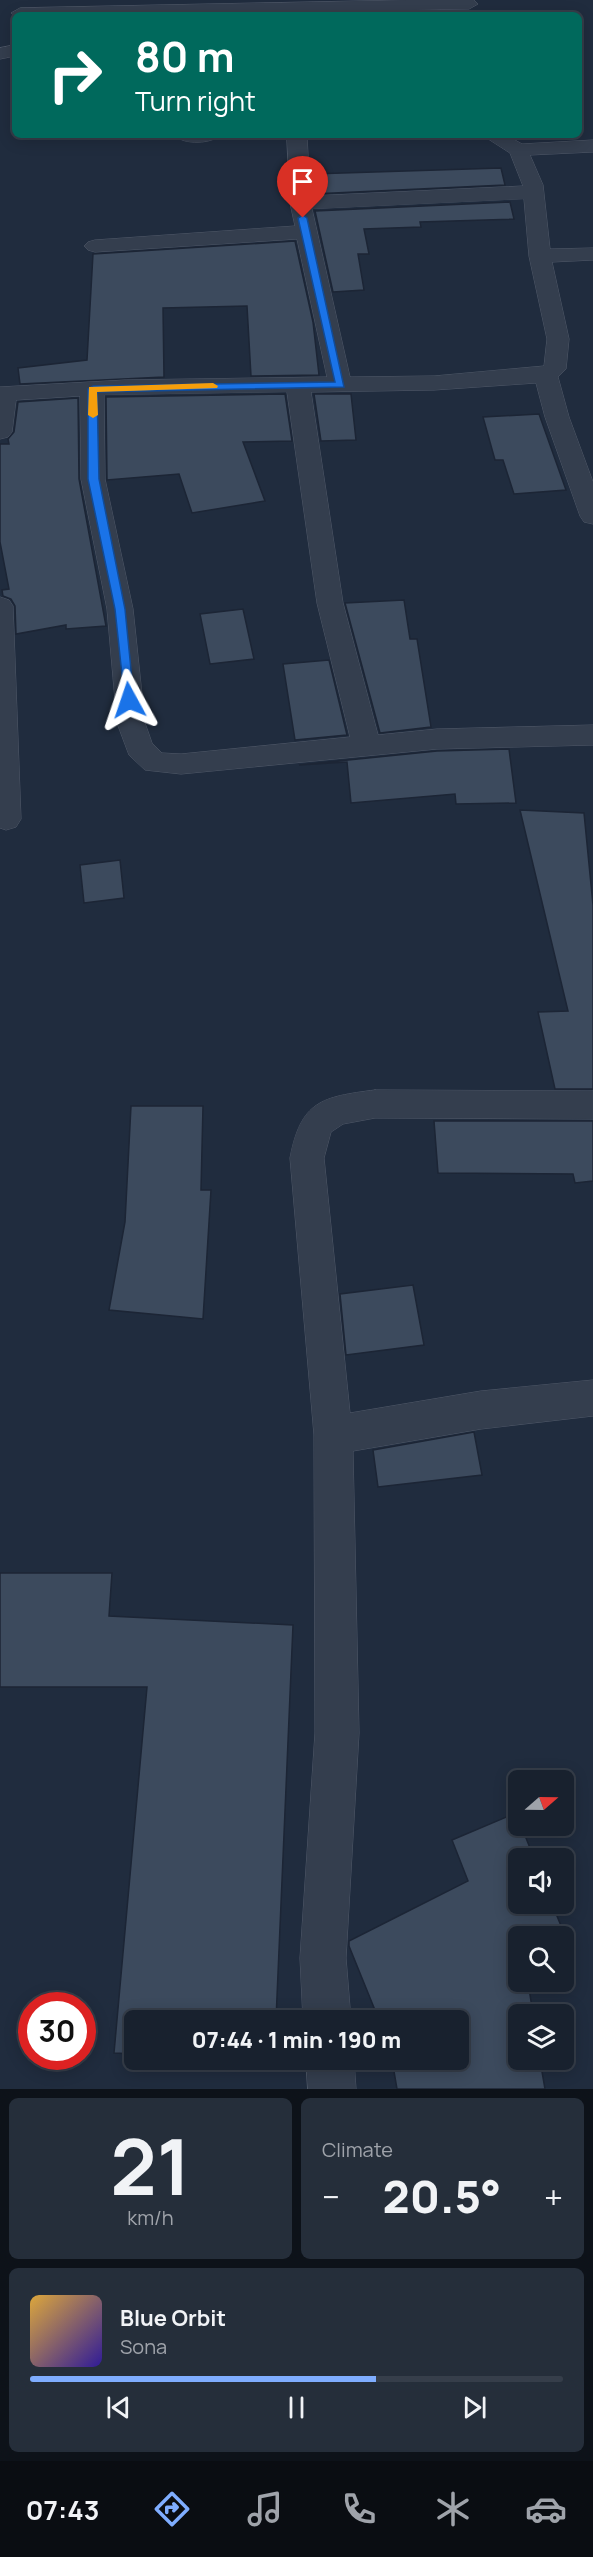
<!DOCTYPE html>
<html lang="en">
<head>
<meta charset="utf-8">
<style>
  :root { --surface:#18212e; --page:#252e3a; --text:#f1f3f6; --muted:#9fa3aa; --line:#363e4a; --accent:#7fadff }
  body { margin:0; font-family:Manrope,sans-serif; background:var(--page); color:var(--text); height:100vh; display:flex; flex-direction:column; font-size:22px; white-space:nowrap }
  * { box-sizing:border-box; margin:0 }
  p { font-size:20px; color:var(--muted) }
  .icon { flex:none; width:33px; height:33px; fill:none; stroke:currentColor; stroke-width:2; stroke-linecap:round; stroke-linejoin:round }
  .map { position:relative; height:2089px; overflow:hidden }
  .side { display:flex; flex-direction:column; gap:9px; padding:9px; background:#0d1219; flex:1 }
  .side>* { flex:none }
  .banner { position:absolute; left:12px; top:12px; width:570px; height:126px; border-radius:9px; box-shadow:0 3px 15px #0003,0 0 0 2px var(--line); background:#00695c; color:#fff; overflow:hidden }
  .needle { width:39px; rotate:70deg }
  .fabs { position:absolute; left:508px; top:1770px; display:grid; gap:12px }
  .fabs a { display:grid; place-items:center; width:66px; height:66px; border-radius:9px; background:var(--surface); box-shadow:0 3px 15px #0003,0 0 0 2px var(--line); font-size:30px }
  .speed { position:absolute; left:18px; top:1992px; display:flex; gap:12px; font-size:30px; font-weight:700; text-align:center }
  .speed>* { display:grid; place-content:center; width:78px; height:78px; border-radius:50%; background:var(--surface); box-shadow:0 3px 15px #0003,0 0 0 2px var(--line); line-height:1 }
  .speed .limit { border:9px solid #d22; background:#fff; color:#111 }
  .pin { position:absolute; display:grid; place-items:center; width:51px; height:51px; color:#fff; margin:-62px -26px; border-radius:50% 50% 50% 0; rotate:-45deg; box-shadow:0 0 6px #0007 }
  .pin .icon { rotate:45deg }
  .me { position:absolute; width:66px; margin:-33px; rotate:355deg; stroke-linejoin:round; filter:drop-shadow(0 0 4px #0008) }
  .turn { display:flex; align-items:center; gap:21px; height:126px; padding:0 24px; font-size:27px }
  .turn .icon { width:78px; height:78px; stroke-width:2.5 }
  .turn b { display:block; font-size:42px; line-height:51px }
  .big { font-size:45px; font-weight:800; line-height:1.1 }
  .side .tile { flex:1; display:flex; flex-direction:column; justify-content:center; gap:9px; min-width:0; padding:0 21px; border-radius:9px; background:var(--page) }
  .side .dial { align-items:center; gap:0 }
  .dial b { font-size:78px; line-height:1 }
  .song { display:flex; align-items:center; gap:18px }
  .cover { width:72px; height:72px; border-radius:9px; background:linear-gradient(135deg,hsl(40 70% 55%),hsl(250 70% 35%)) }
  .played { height:6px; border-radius:3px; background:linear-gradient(90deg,var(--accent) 65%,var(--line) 65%) }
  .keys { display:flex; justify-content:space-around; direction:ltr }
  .heat { display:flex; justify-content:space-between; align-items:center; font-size:33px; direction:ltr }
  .side .tiles { flex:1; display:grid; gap:9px; grid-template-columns:1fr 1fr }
  .tile:last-child { grid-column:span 2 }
  .trip { position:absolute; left:124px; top:2010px; width:345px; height:60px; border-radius:9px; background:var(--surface); box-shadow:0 3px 15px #0003,0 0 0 2px var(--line); font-weight:800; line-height:60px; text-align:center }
  .tabs { display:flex; height:96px; justify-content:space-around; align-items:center; background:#0a0d12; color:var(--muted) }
  .tabs .icon { width:42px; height:42px }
  .tabs .selected { color:var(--accent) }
  .tabs b { font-size:27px; color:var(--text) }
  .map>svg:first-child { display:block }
  .building { fill:#3c4a5d; stroke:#1c2535; stroke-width:1.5 }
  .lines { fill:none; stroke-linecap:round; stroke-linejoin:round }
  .minor-casing { stroke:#505969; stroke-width:1 }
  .minor { fill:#343e4e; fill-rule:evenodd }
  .route { fill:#1a73e8; stroke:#114b97; stroke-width:1.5 }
  .slow { fill:#f59e0b }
</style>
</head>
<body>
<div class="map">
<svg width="593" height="2089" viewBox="0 0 593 2089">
  <rect width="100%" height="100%" fill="#202c3e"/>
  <path class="building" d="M501,168l4,17 -193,9 -1,-20z
    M510,202l4,17 -94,3 1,5 -57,2 5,25h-11l6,36 -31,2 -18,-81z
    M295,241l18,81 6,53 -68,1 -4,-70 -84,2 1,69 -144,7 -2,-16 69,-8 6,-106z
    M285,394l7,47 -49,1 22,59 -73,12 -13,-39 -72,6 -1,-83z
    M314,394h37l5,46 -35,1z
    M78,398l1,81 27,147 -40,3v-4l-50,9 -1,-28 -4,-7 -8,-3 -1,-6 7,-1 -9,-47v-98h9l-1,-5 6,-7 4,-30z
    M539,414l27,76 -52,4 -11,-34h-8l-12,-43z
    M404,600l6,39h7l14,88 -51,6 -35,-130z
    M243,609l11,50 -44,5 -10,-50z
    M329,660l18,75 -52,5 -12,-76z
    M509,749l7,54 -60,1 -1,-10 -104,9 -4,-41 -48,3 138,-14z
    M520,810l64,3 9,92v184h-38l-17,-77 30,-1z
    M120,860l4,38 -40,5 -4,-38z
    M131,1106h72l-2,84h10l-8,129 -94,-9 16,-88z
    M434,1121h159v60l-18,2 -2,-9 -135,-1z
    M413,1285l11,60 -78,10 -6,-61z
    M474,1432l8,43 -104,12 -5,-37z
    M0,1573h112l-3,43 184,9 -17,395h-141v34l-21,-1 33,-366h-147z
    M516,1813l18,45h-15v46h33l12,29 -9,3h-36v46h9l5,32h-14v46h21l5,29h-148l-5,-29h67v-40h-80l-30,-74v-5l119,-60 -16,-41z"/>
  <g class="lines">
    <defs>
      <path id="minor" d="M406,0h68l4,4 -9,5 -454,8 -4,-4 9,-5z
        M15,45v11l-15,3v-11z
        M220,135c-7,9 -37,10 -44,1z
        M287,135h20l3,61 213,-10 -13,-33 -28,-18h24l16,9 71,-4v12l-63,3 13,30 7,64 43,-1v12l-41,2 17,77 -3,30 -8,8 11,40 24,65v42l-9,-2 -4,-6 -35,-99 -9,-34 -102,7 -123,2 32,211 35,132 59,-6 156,-4v20l-156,4 -256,25 -36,-4 -16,-15 -12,-32 -10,-114 -26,-130 -1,-83 -64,4 -4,32 -4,5 -8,2v-52l125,-7 202,-3 -30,-138 -202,13 -7,-2 -4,-4 4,-4 7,-2 200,-14 -5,-23zM524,199l5,57 18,83 -3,27 -110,10 -84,1 -38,-168zM287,392l30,211 33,134 -169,17 -19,-1 -10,-10 -7,-20 -12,-114 -28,-130 -1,-84z
        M0,597l9,3 4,6 8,213 -5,8 -10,3 -6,-2z
        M375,1090l218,1v28l-218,-1 -32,6 -12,8 -7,26 26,255 131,-22 112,-11v36l-112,13 -128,22 6,282 -13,225 5,62h-48l-3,-62 15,-225 -1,-298 -24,-277c11,-57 31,-61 85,-68z
        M306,2060h48l2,29h-48z"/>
    </defs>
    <use href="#minor" class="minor-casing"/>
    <use href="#minor" class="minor"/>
  </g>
  <path class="route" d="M303,215l4,3 37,169 -247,5 2,87 26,130 9,91 -1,3h-8l-10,-94 -27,-130v-90l5,-3 242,-4 -37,-164z"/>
  <path class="slow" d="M213,383l5,3 -1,2 -120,4 1,23 -5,3 -5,-3 1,-28z"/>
</svg>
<div class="fabs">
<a><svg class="needle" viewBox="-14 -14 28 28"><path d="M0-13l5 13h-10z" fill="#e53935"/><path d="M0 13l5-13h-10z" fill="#9fa3aa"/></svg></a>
<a><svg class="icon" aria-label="sound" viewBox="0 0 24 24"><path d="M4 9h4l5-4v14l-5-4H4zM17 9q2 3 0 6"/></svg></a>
<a><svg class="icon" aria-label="search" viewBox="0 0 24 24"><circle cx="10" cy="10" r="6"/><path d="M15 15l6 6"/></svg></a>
<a><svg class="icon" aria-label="layers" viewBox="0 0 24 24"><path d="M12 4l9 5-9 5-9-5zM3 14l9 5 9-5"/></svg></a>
</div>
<div class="speed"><div class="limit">30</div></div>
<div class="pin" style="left:303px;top:218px;background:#d93025"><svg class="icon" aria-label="arrive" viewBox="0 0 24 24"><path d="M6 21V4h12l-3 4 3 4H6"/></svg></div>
<svg class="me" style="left:129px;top:700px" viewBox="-20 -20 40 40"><path d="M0-17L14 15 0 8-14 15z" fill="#1a73e8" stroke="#fff" stroke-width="4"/></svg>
<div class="trip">07:44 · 1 min · 190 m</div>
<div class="banner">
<div class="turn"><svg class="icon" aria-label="right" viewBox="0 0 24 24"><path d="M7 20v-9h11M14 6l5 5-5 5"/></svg><div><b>80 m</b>Turn right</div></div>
</div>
</div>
<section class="side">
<div class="tiles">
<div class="tile dial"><b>21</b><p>km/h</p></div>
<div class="tile"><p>Climate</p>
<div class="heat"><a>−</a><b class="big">20.5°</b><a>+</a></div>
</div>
<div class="tile">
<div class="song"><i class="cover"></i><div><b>Blue Orbit</b><p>Sona</p></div></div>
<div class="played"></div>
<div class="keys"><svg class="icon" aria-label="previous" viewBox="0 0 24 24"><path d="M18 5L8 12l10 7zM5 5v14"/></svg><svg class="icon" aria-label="pause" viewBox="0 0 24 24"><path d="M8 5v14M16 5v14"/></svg><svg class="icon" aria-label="next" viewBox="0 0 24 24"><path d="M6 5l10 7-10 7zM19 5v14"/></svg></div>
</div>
</div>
</section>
<nav class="tabs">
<b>07:43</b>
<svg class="icon selected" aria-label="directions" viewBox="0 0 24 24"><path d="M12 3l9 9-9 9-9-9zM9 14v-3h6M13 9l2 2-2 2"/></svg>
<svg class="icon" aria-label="music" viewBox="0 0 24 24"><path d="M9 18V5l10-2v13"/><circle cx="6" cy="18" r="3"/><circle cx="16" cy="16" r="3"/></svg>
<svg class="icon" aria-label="phone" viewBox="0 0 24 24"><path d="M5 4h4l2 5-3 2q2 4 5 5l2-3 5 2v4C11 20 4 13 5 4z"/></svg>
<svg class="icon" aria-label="climate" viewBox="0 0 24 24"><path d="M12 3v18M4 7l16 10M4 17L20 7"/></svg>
<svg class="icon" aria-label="car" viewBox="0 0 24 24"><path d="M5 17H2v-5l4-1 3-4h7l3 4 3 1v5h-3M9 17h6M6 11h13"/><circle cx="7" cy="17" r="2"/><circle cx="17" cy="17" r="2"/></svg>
</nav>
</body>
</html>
